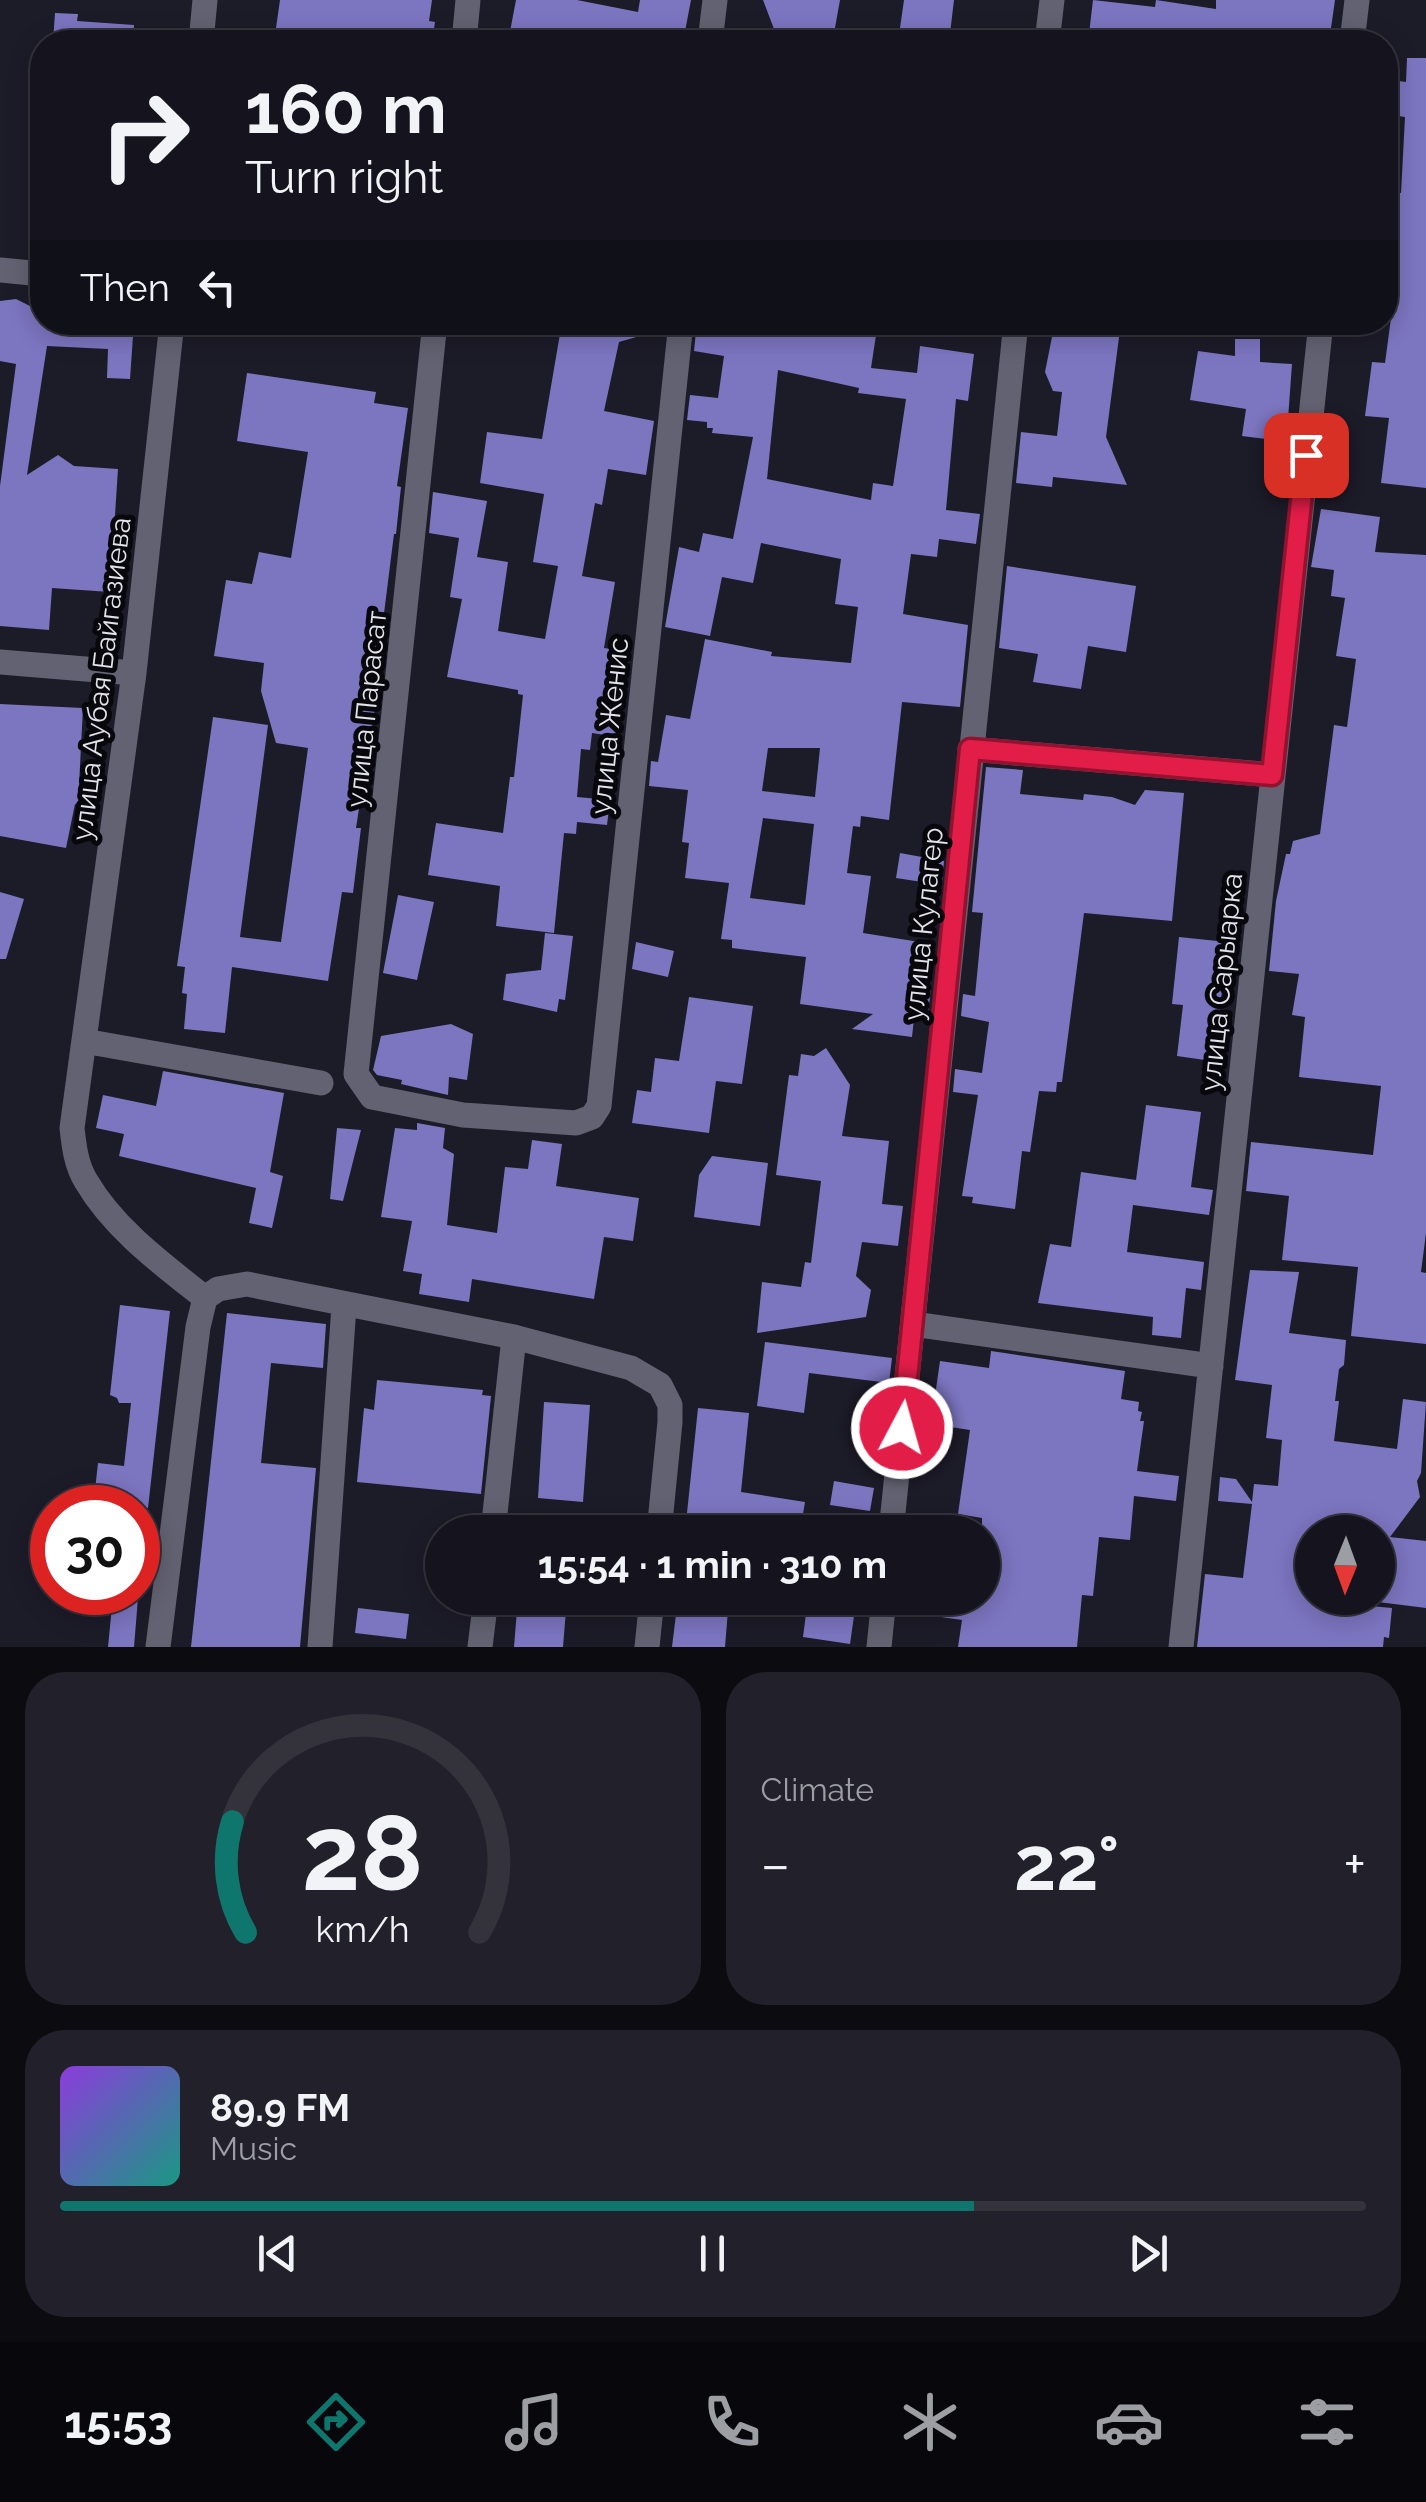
<!DOCTYPE html>
<html lang="en">
<head>
<meta charset="utf-8">
<style>
  :root { --surface:#15141e; --page:#22212b; --text:#f1f3f6; --muted:#9d9ea4; --line:#34333c; --accent:#0f766e }
  body { margin:0; font-family:Raleway,sans-serif; background:var(--page); color:var(--text); height:100vh; display:flex; flex-direction:column; font-size:38px; white-space:nowrap }
  * { box-sizing:border-box; margin:0 }
  p { font-size:32px; color:var(--muted) }
  .icon { flex:none; width:55px; height:55px; fill:none; stroke:currentColor; stroke-width:2; stroke-linecap:round; stroke-linejoin:round }
  .map { position:relative; height:1647px; overflow:hidden }
  .drawer { display:flex; flex-direction:column; gap:25px; padding:25px; background:#0c0b10; flex:1 }
  .drawer>* { flex:none }
  .top-card { position:absolute; left:30px; top:30px; width:1368px; height:305px; border-radius:40px; box-shadow:0 5px 25px #0003,0 0 0 2px var(--line); background:#15141e; color:var(--text); overflow:hidden }
  .needle { width:65px; rotate:181deg }
  .tools { position:absolute; left:1295px; top:1515px; display:grid; gap:20px }
  .tools a { display:grid; place-items:center; width:100px; height:100px; border-radius:50%; background:var(--surface); box-shadow:0 5px 25px #0003,0 0 0 2px var(--line); font-size:50px }
  .speed { position:absolute; left:30px; top:1485px; display:flex; gap:20px; font-size:50px; font-weight:700; text-align:center }
  .speed>* { display:grid; place-content:center; width:130px; height:130px; border-radius:50%; background:var(--surface); box-shadow:0 5px 25px #0003,0 0 0 2px var(--line); line-height:1 }
  .speed .limit { border:15px solid #d22; background:#fff; color:#111 }
  .pin { position:absolute; display:grid; place-items:center; width:85px; height:85px; color:#fff; margin:-42px; border-radius:20px; box-shadow:0 5px 15px #0006 }
  .me { position:absolute; width:110px; margin:-55px; rotate:6deg; stroke-linejoin:round; filter:drop-shadow(0 0 8px #0008) }
  .turn { display:flex; align-items:center; gap:35px; height:210px; padding:0 50px; font-size:45px }
  .turn .icon { width:130px; height:130px; stroke-width:2.5 }
  .turn b { display:block; font-size:70px; line-height:85px }
  .then { display:flex; align-items:center; height:95px; padding:0 50px; background:#0003; gap:20px; font-size:38px }
  .big { font-size:75px; font-weight:700; line-height:1.1 }
  .drawer .card { flex:1; display:flex; flex-direction:column; justify-content:center; gap:15px; min-width:0; padding:0 35px; border-radius:40px; background:var(--page) }
  .drawer .dial { align-items:center; gap:0 }
  .dial svg { height:260px; overflow:visible; fill:none; stroke:var(--line); stroke-width:7; stroke-linecap:round; text-anchor:middle }
  .dial text { fill:var(--text); stroke:none }
  .song { display:flex; align-items:center; gap:30px }
  .cover { width:120px; height:120px; border-radius:15px; background:linear-gradient(135deg,hsl(270 70% 55%),hsl(170 70% 35%)) }
  .played { height:10px; border-radius:5px; background:linear-gradient(90deg,var(--accent) 70%,var(--line) 70%) }
  .keys { display:flex; justify-content:space-around; direction:ltr }
  .heat { display:flex; justify-content:space-between; align-items:center; font-size:55px; direction:ltr }
  .drawer .tiles { flex:1; display:grid; gap:25px; grid-template-columns:1fr 1fr }
  .card:last-child { grid-column:span 2 }
  .trip { position:absolute; left:425px; top:1515px; width:575px; height:100px; border-radius:50px; background:var(--surface); box-shadow:0 5px 25px #0003,0 0 0 2px var(--line); font-weight:700; line-height:100px; text-align:center }
  .tabs { display:flex; height:160px; justify-content:space-around; align-items:center; background:#08080c; color:var(--muted) }
  .tabs .icon { width:70px; height:70px }
  .tabs .current { color:var(--accent) }
  .tabs b { font-size:45px; color:var(--text) }
  .map>svg:first-child { display:block }
  .building { fill:#7c75c0; fill-rule:evenodd }
  .lines { fill:none; stroke-linecap:round; stroke-linejoin:round }
  .street { stroke:#636272; stroke-width:25 }
  .route-casing { stroke:#92132f; stroke-width:25 }
  .route { stroke:#e11d48; stroke-width:18 }
  .labels { text-anchor:middle; stroke-width:10; stroke-linejoin:round; paint-order:stroke }
  .street-label { font-size:28px; fill:#e3e3ec; stroke:#07070c }
</style>
</head>
<body>
<div class="map">
<svg width="1426" height="1647" viewBox="0 0 1426 1647">
  <rect width="100%" height="100%" fill="#1c1b28"/>
  <path class="building" d="M280,0h152l-3,21 6,1 -3,20h-158z
    M516,0h61l61,12 2,-12h51l-8,42h-25l-51,-9 -1,9h-98z
    M763,0h77l-7,39 -59,-10z
    M904,0h50l-5,42h-51z
    M1093,0l62,7 1,-7 60,9v-9h119l-6,42h-241z
    M55,13l23,1 -1,7 57,4 -1,17h-80z
    M1407,58h19v430l-45,-5 8,-65 -24,-2 7,-54 13,1 8,-60 -8,-1 3,-111 13,2 4,-76 -20,-3v-35l21,3z
    M16,299l26,13 -2,10h94l-4,57 -23,-1 1,-29 -61,-3 -20,129 31,-20 16,11 44,3 -8,123 -58,-4 -3,42 -49,-4v-140l16,-122 -16,-3v-60z
    M562,322h103l-1,7 -45,13 -15,69 50,10 -8,54 -38,-6 -6,36 -7,-2 -13,73 33,6 -11,66 26,4 -11,85 -27,-4 -2,17 -9,-1 -4,48 33,3 -3,25 -30,-3 -1,12 -12,-1 -10,100 -58,-7 4,-40 -72,-11 8,-52 67,10 7,-56h4l9,-82 -5,-1v-4l-71,-13 15,-78 -12,-2 9,-59 -30,-5 4,-41 54,9 -10,56 31,5 -10,69 47,8 13,-73 -25,-4 11,-68 -64,-11 7,-51 55,7z
    M697,322h181l-7,46 46,5 3,-27 54,8 -6,47 -12,-2 -10,111 34,4 -4,30 -37,-5 -2,18 -26,-3 -8,60 65,11 -8,82 -58,-5 -13,118 -28,-4 -1,11 -7,-1 -6,47 24,3 -8,57 69,11 -7,42 6,4 -3,22 -13,-2 -3,27 -60,-8 21,-15 -73,-10 6,-47 -74,-9v-8l-11,-1 8,-56 -44,-5 4,-35 -7,-1 6,-52 -39,-4 2,-25 7,1 8,-47 24,4 15,-80 67,13 -1,4 80,7 7,-56 -23,-3 6,-45 -80,-16 -8,40 -31,-6 -12,59 -45,-9 14,-80 20,5 4,-19 30,6 20,-102 -41,-4 1,-5h-6v-6l-20,-2 3,-25 28,3 6,-42 -30,-5zM778,370l81,18 -1,5 48,6 -13,87 -20,-3 -2,17 -104,-21zM768,748h52l-5,49 -53,-6zM763,818l51,6 -9,81 -55,-7z
    M1055,322h66l-15,115 21,48 -74,-8 -1,10 -36,-4 5,-51 36,4 5,-44 -9,-1 -8,-19z
    M1235,339h25v23l32,2 -4,55h6l-3,23 -49,-6 4,-27 -56,-9 8,-49 37,5z
    M247,373l129,19 -2,11 34,5 -11,78 4,1 -5,47h-2l-18,143h4l-24,151h5l-8,65 -11,-1 -14,89 -96,-14 -7,66 -41,-4 3,-35 -5,-1 3,-26 -8,-1 36,-249 55,8 -28,212 41,5 27,-194 -32,-5 -15,-52 3,-28 -50,-7 12,-76 26,4 7,-32 32,6 17,-106 -71,-11z
    M1321,509l59,8 -5,35 51,3v678l-5,39 5,1v71l-75,-8 7,-69 -76,-7 7,-64 -43,-5 5,-49 122,13 8,-69 -82,-9 6,-60 -13,-2 7,-41 -30,-3 7,-70 10,-47h4l3,-13 27,-7 14,-109 13,2 9,-68 -20,-3 9,-58 -14,-2 3,-26 -23,-3z
    M1007,566l129,20 -10,66 -38,-6 -7,43 -48,-7 5,-28 -39,-6z
    M0,704l83,4 -5,97 -3,-1 -9,44 -66,-12z
    M986,767l37,3 -3,24 63,6 1,-6 28,3 23,8 10,-15 39,3 -12,128 -88,-8 -22,169h-5l-1,10 -17,-1 -9,61 -8,-1 -7,58 -43,-6 1,-6 -11,-1 16,-101 -25,-3 2,-23 27,4 7,-51 -28,-6 2,-22 12,2 8,-83 -11,-1z
    M900,853l44,8 -2,24 -46,-7z
    M0,892l24,7 -18,60h-6z
    M398,895l36,7 -17,78 -34,-7z
    M545,933l28,3 -8,64 -6,-1 -2,13 -54,-12 3,-26 35,-4z
    M1179,937l48,5 -8,76 5,1 -5,43 -42,-6 6,-51 -11,-1z
    M636,942l38,9 -6,26 -36,-8z
    M689,997l64,9 -11,78 -26,-3 -7,52 -77,-10 5,-33 14,2 4,-34 24,3z
    M451,1024l22,10 -6,46 -18,-3 -1,18 -47,-11 1,-4 -25,-5 -4,-5 8,-34z
    M826,1048l24,37 -8,51 47,5 -7,63 21,2 -5,40 -36,-4 -6,34 15,14 -5,27 -109,16 5,-51 39,5 4,-25 6,1 10,-82 -45,-6 13,-100 9,1 3,-22 13,2z
    M163,1071l121,22 -14,79 13,4 -11,52 -23,-5 7,-35 -137,-32 5,-22 -28,-6 7,-33 53,11z
    M1146,1105l55,7 -10,75 22,3 -4,25 -76,-10 -6,47 77,10 -3,28 -15,-2 -5,50 -29,-3 1,-18 -115,-14 12,-59 21,3 10,-75 55,8z
    M417,1123l28,5 -2,20 11,6 -7,71 50,8 8,-66 23,2 4,-29 30,4 -6,42 83,12 -6,43 -29,-4 -10,62 -122,-20 -3,23 -50,-8 3,-20 -19,-3 9,-50 -31,-4 14,-89 22,2z
    M337,1128l24,2 -18,71 -13,-2z
    M712,1156l56,7 -8,63 -66,-9 5,-42z
    M1250,1270l49,2 -10,61 57,7 -2,25 -5,4 -4,32h4l-5,40 63,8 6,-50 23,3 -5,71 -4,8 3,16 -30,40 36,4v67l-48,-6v-70h-66l-5,68 85,8 -3,30 -5,-1 -1,10h-186l8,-73 38,4 9,-74 -34,-3 2,-24 16,2 16,23 2,-18 24,2 4,-46 -16,-2 6,-53 -37,-5z
    M120,1305l50,6 -22,197h-55l5,-45 26,3 7,-63h-12l-2,-5 -7,-3z
    M227,1313l99,11 -3,44 -52,-5 -10,100 55,5 -16,179h-109z
    M765,1342l127,16 -3,25 -80,-10 -5,40 -47,-7z
    M991,1351l134,20 -4,28 18,3 -1,9 4,1 -2,9h4l-7,50 42,5 -3,25 -42,-5 -4,44 -31,-3 -6,59 -11,-1 -5,52h-119l4,-27 -63,-9 1,-13h82v-80l-24,-4 12,-84 -39,-6 9,-63 49,7z
    M377,1380l106,10 -1,5 9,1 -10,98 -124,-12 7,-74 10,2z
    M544,1402l46,3 -7,97 -45,-4z
    M698,1408l51,5 -8,79 64,10 -5,30h-115z
    M834,1481l40,7 -4,23 -40,-6z
    M113,1596l25,2 -4,49h-26z
    M518,1598h49l-4,49h-49z
    M678,1598h51l-4,49h-53z
    M808,1598l48,4 -6,42 -47,-7z
    M358,1608l51,6 -3,25 -51,-6z"/>
  <g class="lines">
    <path class="street" d="M201,42l4,-42
      M464,42l4,-42
      M710,42l5,-42
      M1047,42l5,-42
      M1352,42l5,-42
      M0,270l42,4
      M172,322l-38,351 -62,455c2,18 4,37 14,53 28,48 76,83 119,117
      M435,322l-79,752 16,23 91,18 113,8 16,-6 7,-11 82,-784
      M0,662l134,11
      M970,749l303,26
      M84,1041l237,42
      M913,1324l298,42
      M493,1532l21,-195
      M891,1532l125,-1210
      M158,1647l40,-320 7,-29 13,-9 29,-5 267,53 117,31 29,17 10,20v17l-11,110
      M320,1647l24,-341
      M480,1647l6,-49
      M647,1647l5,-49
      M879,1647l5,-49
      M1181,1647l140,-1325"/>
  </g>
  <g class="lines">
    <defs>
      <path id="route" d="M902,1428l68,-679 302,26 34,-320"/>
    </defs>
    <use href="#route" class="route-casing"/>
    <use href="#route" class="route"/>
  </g>
  <g class="labels">
    <g class="street-label">
      <text transform="translate(101 679) rotate(-83)" y="10">улица Аубая Байгазиева</text>
      <text transform="translate(366 709) rotate(-84)" y="10">улица Парасат</text>
      <text transform="translate(609 726) rotate(-84)" y="10">улица Женис</text>
      <text transform="translate(923 924) rotate(-84)" y="10">улица Кулагер</text>
      <text transform="translate(1221 982) rotate(-84)" y="10">улица Сарыарка</text>
    </g>
  </g>
</svg>
<div class="tools">
<a><svg class="needle" viewBox="-14 -14 28 28"><path d="M0-13l5 13h-10z" fill="#e53935"/><path d="M0 13l5-13h-10z" fill="#9d9ea4"/></svg></a>
</div>
<div class="speed"><div class="limit">30</div></div>
<div class="pin" style="left:1306px;top:455px;background:#d93025"><svg class="icon" aria-label="arrive" viewBox="0 0 24 24"><path d="M6 21V4h12l-3 4 3 4H6"/></svg></div>
<svg class="me" style="left:902px;top:1428px" viewBox="-20 -20 40 40"><circle r="17" fill="#e11d48" stroke="#fff" stroke-width="3"/><path d="M0-11L8 9 0 5-8 9z" fill="#fff"/></svg>
<div class="trip">15:54 · 1 min · 310 m</div>
<div class="top-card">
<div class="turn"><svg class="icon" aria-label="right" viewBox="0 0 24 24"><path d="M7 20v-9h11M14 6l5 5-5 5"/></svg><div><b>160 m</b>Turn right</div></div>
<div class="then">Then<svg class="icon" aria-label="left" viewBox="0 0 24 24"><path d="M17 20v-9H6M10 6l-5 5 5 5"/></svg></div>
</div>
</div>
<section class="drawer">
<div class="tiles">
<div class="card dial"><svg viewBox="0 0 100 80">
<path d="M14 69A42 42 0 1 1 86 69"/>
<path d="M14 69A42 42 0 0 1 10 35" stroke="#0f766e"/>
<text x="50" y="56" font-size="32" font-weight="700">28</text>
<text x="50" y="72" font-size="11">km/h</text>
</svg></div>
<div class="card"><p>Climate</p>
<div class="heat"><a>−</a><b class="big">22°</b><a>+</a></div>
</div>
<div class="card">
<div class="song"><i class="cover"></i><div><b>89.9 FM</b><p>Music</p></div></div>
<div class="played"></div>
<div class="keys"><svg class="icon" aria-label="previous" viewBox="0 0 24 24"><path d="M18 5L8 12l10 7zM5 5v14"/></svg><svg class="icon" aria-label="pause" viewBox="0 0 24 24"><path d="M8 5v14M16 5v14"/></svg><svg class="icon" aria-label="next" viewBox="0 0 24 24"><path d="M6 5l10 7-10 7zM19 5v14"/></svg></div>
</div>
</div>
</section>
<nav class="tabs">
<b>15:53</b>
<svg class="icon current" aria-label="directions" viewBox="0 0 24 24"><path d="M12 3l9 9-9 9-9-9zM9 14v-3h6M13 9l2 2-2 2"/></svg>
<svg class="icon" aria-label="music" viewBox="0 0 24 24"><path d="M9 18V5l10-2v13"/><circle cx="6" cy="18" r="3"/><circle cx="16" cy="16" r="3"/></svg>
<svg class="icon" aria-label="phone" viewBox="0 0 24 24"><path d="M5 4h4l2 5-3 2q2 4 5 5l2-3 5 2v4C11 20 4 13 5 4z"/></svg>
<svg class="icon" aria-label="climate" viewBox="0 0 24 24"><path d="M12 3v18M4 7l16 10M4 17L20 7"/></svg>
<svg class="icon" aria-label="car" viewBox="0 0 24 24"><path d="M5 17H2v-5l4-1 3-4h7l3 4 3 1v5h-3M9 17h6M6 11h13"/><circle cx="7" cy="17" r="2"/><circle cx="17" cy="17" r="2"/></svg>
<svg class="icon" aria-label="filters" viewBox="0 0 24 24"><path d="M4 7h16M4 17h16"/><circle cx="9" cy="7" r="2"/><circle cx="15" cy="17" r="2"/></svg>
</nav>
</body>
</html>
